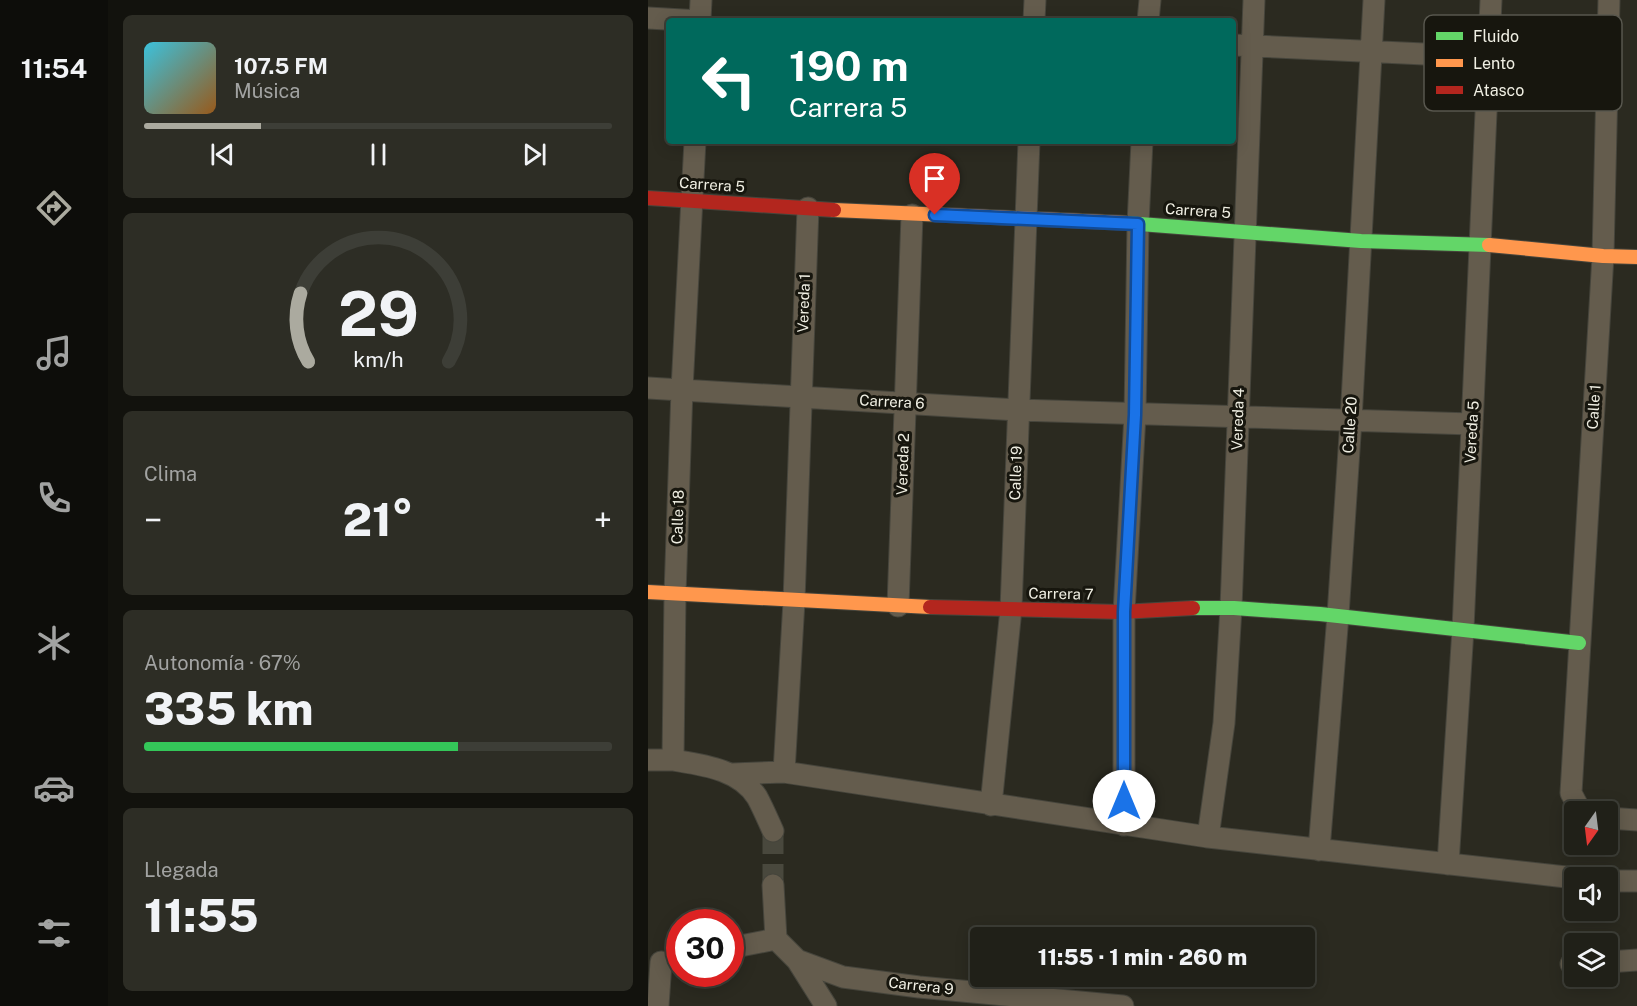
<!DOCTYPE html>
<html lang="es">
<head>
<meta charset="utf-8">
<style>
  :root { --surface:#202018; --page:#2d2d25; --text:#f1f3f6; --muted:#a2a3a2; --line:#3d3e37; --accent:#abaa9f }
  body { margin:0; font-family:"Public Sans",sans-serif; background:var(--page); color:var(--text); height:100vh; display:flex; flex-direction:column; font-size:22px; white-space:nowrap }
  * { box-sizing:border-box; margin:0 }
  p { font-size:20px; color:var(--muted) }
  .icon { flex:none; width:33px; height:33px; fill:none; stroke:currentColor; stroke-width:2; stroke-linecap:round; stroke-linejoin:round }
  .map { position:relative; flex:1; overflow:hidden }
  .details { display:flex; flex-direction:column; gap:15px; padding:15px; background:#12120d; width:540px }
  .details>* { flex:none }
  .banner { position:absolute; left:18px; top:18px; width:570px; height:126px; border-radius:6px; box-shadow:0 3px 15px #0003,0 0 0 2px var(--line); background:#00695c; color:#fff; overflow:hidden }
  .needle { width:39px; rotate:194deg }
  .tools { position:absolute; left:916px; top:801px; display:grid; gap:12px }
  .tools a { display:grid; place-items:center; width:54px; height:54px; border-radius:6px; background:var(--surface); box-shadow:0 3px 15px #0003,0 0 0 2px var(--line); font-size:30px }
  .speed { position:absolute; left:18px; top:909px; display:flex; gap:12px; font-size:30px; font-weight:700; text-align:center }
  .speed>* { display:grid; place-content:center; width:78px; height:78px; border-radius:50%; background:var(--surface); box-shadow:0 3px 15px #0003,0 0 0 2px var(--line); line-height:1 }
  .speed .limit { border:9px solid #d22; background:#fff; color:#111 }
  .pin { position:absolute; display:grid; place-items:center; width:51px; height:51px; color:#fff; margin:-62px -26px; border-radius:50% 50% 50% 0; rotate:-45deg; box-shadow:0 0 6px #0007 }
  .pin .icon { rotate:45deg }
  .me { position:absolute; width:66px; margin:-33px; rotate:0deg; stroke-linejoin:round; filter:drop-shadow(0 0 4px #0008) }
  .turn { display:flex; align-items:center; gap:21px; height:126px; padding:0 24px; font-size:27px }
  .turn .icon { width:78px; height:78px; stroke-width:2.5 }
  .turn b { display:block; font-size:42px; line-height:51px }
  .big { font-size:45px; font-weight:800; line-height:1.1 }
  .details .card { flex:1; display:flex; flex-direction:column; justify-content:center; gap:9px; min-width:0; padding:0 21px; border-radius:9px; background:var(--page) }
  .details .dial { align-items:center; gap:0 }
  .dial svg { height:156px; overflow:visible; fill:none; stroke:var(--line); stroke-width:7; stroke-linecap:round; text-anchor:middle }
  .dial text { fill:var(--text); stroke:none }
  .song { display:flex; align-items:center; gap:18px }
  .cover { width:72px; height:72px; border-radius:9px; background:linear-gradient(135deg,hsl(190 70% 55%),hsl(30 70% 35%)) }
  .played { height:6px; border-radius:3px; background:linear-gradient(90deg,var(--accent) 25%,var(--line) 25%) }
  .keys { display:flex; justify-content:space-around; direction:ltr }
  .heat { display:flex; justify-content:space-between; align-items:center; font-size:33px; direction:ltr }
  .charge { height:9px; border-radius:4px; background:linear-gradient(90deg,#34c759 67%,var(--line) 0) }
  .trip { position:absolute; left:322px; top:927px; width:345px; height:60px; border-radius:6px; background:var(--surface); box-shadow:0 3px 15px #0003,0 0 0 2px var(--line); font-weight:800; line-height:60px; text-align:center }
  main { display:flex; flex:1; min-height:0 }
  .dock { display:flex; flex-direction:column; width:108px; justify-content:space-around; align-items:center; background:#0d0d0a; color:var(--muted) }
  .dock .icon { width:42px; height:42px }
  .dock .on { color:var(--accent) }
  .dock b { font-size:27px; color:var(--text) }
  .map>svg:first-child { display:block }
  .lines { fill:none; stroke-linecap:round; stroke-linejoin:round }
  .street-tunnel { stroke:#49483d; stroke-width:21; stroke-dasharray:21 10; stroke-linecap:butt }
  .street-casing { stroke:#46453c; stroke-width:23 }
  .fast-casing { stroke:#46453c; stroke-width:16 }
  .slow-casing { stroke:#46453c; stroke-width:16 }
  .jam-casing { stroke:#46453c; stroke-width:16 }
  .street { stroke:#645c4d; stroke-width:21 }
  .fast { stroke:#63d668; stroke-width:14 }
  .slow { stroke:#ff974d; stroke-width:14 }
  .jam { stroke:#b3261e; stroke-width:14 }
  .route-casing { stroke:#114b97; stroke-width:15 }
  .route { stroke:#1a73e8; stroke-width:10 }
  .labels { text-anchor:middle; stroke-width:6; stroke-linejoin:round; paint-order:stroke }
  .street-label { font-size:15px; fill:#f0efe3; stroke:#17160e }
  .key { fill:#17160e; stroke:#58574e; stroke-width:1.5 }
  .key-label { font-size:16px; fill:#f0efe3 }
</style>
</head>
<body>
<main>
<nav class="dock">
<b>11:54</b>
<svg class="icon on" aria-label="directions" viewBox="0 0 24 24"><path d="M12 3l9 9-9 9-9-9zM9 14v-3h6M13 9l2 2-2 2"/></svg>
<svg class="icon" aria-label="music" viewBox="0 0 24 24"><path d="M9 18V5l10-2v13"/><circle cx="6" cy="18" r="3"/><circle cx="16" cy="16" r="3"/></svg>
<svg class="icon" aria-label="phone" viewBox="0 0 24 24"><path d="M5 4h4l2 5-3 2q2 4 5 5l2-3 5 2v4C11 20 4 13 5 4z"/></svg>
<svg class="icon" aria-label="climate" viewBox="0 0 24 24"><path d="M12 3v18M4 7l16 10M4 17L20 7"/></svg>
<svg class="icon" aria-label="car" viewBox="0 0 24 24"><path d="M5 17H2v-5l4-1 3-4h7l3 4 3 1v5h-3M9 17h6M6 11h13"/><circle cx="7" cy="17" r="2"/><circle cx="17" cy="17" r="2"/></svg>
<svg class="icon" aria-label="filters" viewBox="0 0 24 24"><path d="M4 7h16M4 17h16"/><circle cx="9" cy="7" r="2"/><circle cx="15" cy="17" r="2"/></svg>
</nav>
<section class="details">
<div class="card">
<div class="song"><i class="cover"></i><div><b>107.5 FM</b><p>Música</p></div></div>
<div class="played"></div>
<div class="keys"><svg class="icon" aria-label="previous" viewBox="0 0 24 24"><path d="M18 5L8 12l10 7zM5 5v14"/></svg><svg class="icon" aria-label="pause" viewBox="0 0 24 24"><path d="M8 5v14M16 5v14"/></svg><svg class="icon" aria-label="next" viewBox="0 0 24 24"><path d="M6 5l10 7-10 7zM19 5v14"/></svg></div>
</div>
<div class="card dial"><svg viewBox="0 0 100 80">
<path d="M14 69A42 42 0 1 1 86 69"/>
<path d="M14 69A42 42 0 0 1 10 34" stroke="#abaa9f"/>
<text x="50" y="56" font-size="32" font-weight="700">29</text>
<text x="50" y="72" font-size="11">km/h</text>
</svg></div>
<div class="card"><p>Clima</p>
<div class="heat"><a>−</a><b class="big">21°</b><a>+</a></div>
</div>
<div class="card"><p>Autonomía · 67%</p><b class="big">335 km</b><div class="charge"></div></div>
<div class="card"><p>Llegada</p><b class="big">11:55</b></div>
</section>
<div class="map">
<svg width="989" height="1006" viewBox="0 0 989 1006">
  <rect width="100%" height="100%" fill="#2b2a20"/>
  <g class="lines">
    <path class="street-tunnel" d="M125,885v-54"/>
    <defs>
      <path id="street" d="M0,18l52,3 1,-21
        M386,21l1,-21
        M500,21l2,-21
        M585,45l255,12
        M47,141l-13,248 -7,205 -2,166c30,5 66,9 84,37 6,11 11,23 16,34
        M0,388l370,22 454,14
        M250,606l14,-391
        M0,760h25
        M136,772l10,-171 14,-393
        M85,774l51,-2 424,65 367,41
        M343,805l20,-196 18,-468
        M933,812l-10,-19 32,-537 6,-256
        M960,818l29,2
        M476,825v-213l11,-197 3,-191 4,-83
        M560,837l16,-114 7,-115 23,-608
        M671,850l19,-235 13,-195 23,-420
        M800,864l15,-235 28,-629
        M960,881h29
        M125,885l3,54
        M82,948l46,-9 21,21 46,17 76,10 204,19
        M149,960l29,46
        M960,962l29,-2
        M923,964h4
        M10,1006l3,-44"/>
      <path id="fast" d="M479,223l234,18 128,4
        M545,608h41l86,6 259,29"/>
      <path id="slow" d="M186,210l293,13
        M841,245l114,11 34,1
        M0,592l282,15"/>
      <path id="jam" d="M0,198l186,12
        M282,607l191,5 72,-4"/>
    </defs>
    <use href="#street" class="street-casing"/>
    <use href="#fast" class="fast-casing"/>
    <use href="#slow" class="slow-casing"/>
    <use href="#jam" class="jam-casing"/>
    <use href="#street" class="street"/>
    <use href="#fast" class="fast"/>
    <use href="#slow" class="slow"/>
    <use href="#jam" class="jam"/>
  </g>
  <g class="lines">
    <defs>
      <path id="route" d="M287,215l203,9 -3,191 -11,197v189"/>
    </defs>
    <use href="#route" class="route-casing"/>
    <use href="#route" class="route"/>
  </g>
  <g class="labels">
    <g class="street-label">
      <text transform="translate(64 185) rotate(4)" y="5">Carrera 5</text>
      <text transform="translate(550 211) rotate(4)" y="5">Carrera 5</text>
      <text transform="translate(156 303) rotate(-88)" y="5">Vereda 1</text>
      <text transform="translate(244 402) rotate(3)" y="5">Carrera 6</text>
      <text transform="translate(946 407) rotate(-86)" y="5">Calle 1</text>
      <text transform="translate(590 419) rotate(-88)" y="5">Vereda 4</text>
      <text transform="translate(702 425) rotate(-86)" y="5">Calle 20</text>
      <text transform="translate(824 432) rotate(-87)" y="5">Vereda 5</text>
      <text transform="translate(255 464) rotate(-88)" y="5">Vereda 2</text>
      <text transform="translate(368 473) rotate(-88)" y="5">Calle 19</text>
      <text transform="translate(30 517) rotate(-88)" y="5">Calle 18</text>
      <text transform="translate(413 594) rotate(1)" y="5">Carrera 7</text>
      <text transform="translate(273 986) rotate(6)" y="5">Carrera 9</text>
    </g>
  </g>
  <rect x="776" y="15" width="198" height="96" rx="9" class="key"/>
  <rect x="788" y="32" width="27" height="8" fill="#63d668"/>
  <rect x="788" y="59" width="27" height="8" fill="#ff974d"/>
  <rect x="788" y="86" width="27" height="8" fill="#b3261e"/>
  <g class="key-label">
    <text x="825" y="42">Fluido</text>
    <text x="825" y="69">Lento</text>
    <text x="825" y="96">Atasco</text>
  </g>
</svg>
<div class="tools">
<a><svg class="needle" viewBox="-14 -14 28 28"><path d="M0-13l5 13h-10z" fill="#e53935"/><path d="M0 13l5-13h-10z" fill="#a2a3a2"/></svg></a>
<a><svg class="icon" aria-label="sound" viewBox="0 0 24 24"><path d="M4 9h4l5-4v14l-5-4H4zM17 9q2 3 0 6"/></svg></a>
<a><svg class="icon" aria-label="layers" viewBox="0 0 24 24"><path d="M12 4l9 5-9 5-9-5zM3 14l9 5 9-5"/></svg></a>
</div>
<div class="speed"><div class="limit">30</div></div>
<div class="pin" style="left:287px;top:215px;background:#d93025"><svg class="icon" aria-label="arrive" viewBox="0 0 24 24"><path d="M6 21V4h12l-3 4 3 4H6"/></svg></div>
<svg class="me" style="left:476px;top:801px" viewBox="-20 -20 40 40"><circle r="19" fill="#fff"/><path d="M0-13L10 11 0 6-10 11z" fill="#1a73e8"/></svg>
<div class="trip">11:55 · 1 min · 260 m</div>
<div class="banner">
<div class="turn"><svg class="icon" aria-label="left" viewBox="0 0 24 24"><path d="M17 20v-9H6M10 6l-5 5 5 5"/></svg><div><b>190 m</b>Carrera 5</div></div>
</div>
</div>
</main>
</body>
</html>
